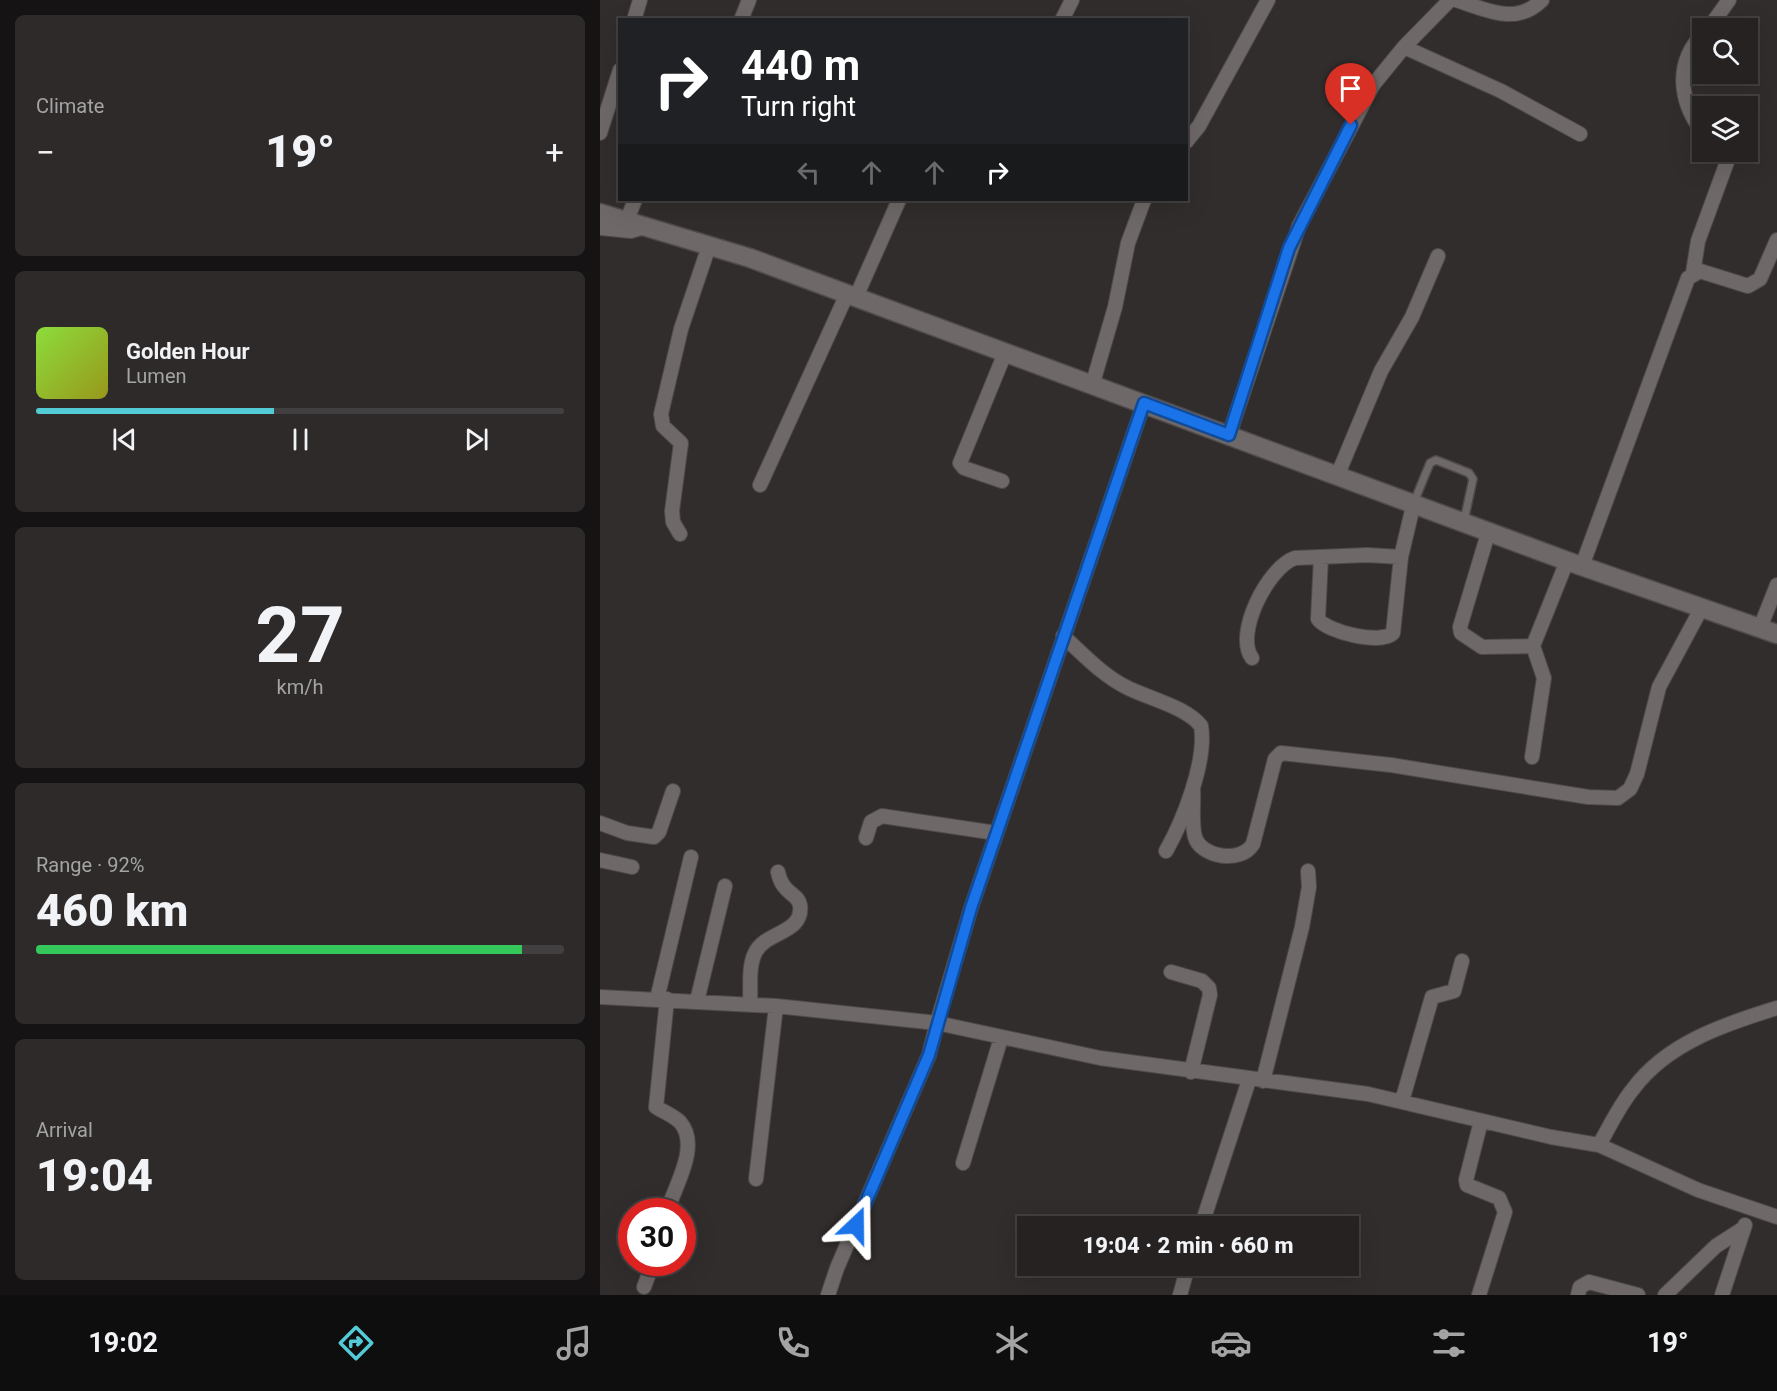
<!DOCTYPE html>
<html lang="en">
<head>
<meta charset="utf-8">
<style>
  :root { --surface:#262222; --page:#2e2a2a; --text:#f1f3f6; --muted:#a4a4a5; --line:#423f40; --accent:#52cbd7 }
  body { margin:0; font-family:Roboto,sans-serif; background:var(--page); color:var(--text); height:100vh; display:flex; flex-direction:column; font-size:22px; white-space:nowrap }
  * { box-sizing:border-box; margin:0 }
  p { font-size:20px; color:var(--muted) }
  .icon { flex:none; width:33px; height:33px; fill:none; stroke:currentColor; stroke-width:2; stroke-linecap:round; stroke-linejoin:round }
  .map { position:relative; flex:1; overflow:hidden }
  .drawer { display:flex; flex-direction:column; gap:15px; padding:15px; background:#151313; width:600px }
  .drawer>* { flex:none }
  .top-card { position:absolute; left:18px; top:18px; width:570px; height:183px; border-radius:0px; box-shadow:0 6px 24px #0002,0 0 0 2px var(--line); background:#202124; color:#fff; overflow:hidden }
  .tools { position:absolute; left:1092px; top:18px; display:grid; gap:12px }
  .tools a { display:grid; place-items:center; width:66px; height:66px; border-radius:0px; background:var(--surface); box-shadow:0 6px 24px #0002,0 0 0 2px var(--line); font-size:30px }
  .speed { position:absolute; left:18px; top:1198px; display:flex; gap:12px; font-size:30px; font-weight:700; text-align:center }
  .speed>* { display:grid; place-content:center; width:78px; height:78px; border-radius:50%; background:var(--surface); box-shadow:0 6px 24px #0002,0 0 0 2px var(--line); line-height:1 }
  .speed .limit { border:9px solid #d22; background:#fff; color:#111 }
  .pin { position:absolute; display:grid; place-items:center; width:51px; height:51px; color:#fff; margin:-62px -26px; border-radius:50% 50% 50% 0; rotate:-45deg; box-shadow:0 0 6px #0007 }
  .pin .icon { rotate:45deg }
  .me { position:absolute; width:66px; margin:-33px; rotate:23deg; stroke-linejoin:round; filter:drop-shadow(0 0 4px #0008) }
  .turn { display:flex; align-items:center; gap:21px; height:126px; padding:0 24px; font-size:27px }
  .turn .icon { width:78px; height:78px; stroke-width:2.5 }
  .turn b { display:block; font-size:42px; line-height:51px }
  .lanes { display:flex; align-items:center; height:57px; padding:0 24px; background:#0003; justify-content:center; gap:30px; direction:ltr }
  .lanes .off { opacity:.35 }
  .big { font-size:45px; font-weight:800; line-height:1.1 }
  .drawer .tile { flex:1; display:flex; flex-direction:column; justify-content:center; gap:9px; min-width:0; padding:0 21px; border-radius:9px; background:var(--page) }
  .drawer .dial { align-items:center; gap:0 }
  .dial b { font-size:78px; line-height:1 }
  .song { display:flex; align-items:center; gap:18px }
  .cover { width:72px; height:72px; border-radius:9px; background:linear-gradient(135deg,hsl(90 70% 55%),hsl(60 70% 35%)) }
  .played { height:6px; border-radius:3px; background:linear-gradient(90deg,var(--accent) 45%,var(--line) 45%) }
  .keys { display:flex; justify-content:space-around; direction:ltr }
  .heat { display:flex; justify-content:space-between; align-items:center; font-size:33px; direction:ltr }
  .charge { height:9px; border-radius:4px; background:linear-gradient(90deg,#34c759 92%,var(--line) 0) }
  .trip { position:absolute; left:417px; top:1216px; width:342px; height:60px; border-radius:0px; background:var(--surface); box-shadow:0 6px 24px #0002,0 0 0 2px var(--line); font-weight:800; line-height:60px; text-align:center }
  .dock { display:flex; height:96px; justify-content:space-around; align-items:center; background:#0f0e0e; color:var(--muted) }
  .dock .icon { width:42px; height:42px }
  .dock .selected { color:var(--accent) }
  .dock b { font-size:27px; color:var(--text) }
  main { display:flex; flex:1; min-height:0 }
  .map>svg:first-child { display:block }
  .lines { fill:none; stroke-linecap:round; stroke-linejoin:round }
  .service-casing { stroke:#4f4b4a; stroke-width:10 }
  .minor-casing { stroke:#4f4b4a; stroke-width:16 }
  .secondary-casing { stroke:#4f4b4a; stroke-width:21 }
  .service { stroke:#6e6968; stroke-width:7 }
  .minor { stroke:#6e6968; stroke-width:14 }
  .secondary { stroke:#6e6968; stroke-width:18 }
  .route-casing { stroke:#114b97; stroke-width:15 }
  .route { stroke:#1a73e8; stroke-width:10 }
</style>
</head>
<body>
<main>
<section class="drawer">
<div class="tile"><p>Climate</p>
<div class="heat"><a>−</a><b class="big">19°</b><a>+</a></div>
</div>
<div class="tile">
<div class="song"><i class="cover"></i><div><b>Golden Hour</b><p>Lumen</p></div></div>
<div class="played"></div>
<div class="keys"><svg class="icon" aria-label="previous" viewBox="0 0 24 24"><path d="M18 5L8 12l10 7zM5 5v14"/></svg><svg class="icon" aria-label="pause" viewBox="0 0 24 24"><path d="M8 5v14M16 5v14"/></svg><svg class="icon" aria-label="next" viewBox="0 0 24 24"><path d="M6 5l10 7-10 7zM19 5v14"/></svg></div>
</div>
<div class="tile dial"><b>27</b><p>km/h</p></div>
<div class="tile"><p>Range · 92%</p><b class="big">460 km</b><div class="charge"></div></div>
<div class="tile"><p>Arrival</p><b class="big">19:04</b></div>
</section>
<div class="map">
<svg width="1177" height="1295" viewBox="0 0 1177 1295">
  <rect width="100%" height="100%" fill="#322d2d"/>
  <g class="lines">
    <defs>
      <path id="service" d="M814,502l16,-39 6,-3 33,13 4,6 -9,42"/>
      <path id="minor" d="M856,0c31,10 60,26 86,0
        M34,20l6,-20
        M141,20l8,-20
        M462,20l10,-20
        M1109,28l20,-28
        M1102,35c-27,28 -23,66 0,96
        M804,47l97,44 79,43
        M0,133l20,-63
        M586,142l13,-16 69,-126
        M27,220l8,-20
        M0,228l31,3 14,-4
        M1093,273l5,-32 29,-79 -8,-10
        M256,297l43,-97
        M492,386l23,-79 13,-64 16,-43
        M544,403l-173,505 -34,115 163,35 268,36 183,43 48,8c11,-19 20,-39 34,-56 34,-46 92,-65 144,-81
        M629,435l70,-209 74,-141 31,-38 46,-47
        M738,474l43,-103 31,-54 26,-61
        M402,481l-38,-13 -4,-5 45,-110
        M160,485l87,-191
        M889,530l-29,97 1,6 21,14 51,-1
        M80,534l-7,-12 -1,-11 9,-68 -18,-17 -2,-12 20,-85 28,-83
        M721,557l-3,62c9,13 63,26 75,14l8,-76
        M982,566l106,-288 12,-7 48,15 12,-7 17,-39
        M1160,628l17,-43
        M463,636c20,18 39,39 63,51 21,11 61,20 75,39 6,35 -18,95 -35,125
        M652,658c-18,-24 16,-91 43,-100l72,-3 34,2 13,-55
        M932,757l12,-79 -11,-32 34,-85
        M593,789c1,15 -2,34 2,48 5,19 45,28 58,7l22,-85 6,-6 110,12 197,32 30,1 12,-9 7,-15 22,-87 42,-78
        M0,823l27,10 27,4 5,-5 14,-41
        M266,838l5,-16 11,-6 114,17
        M0,860l32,7
        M571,972l31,9 7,7 1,7 -19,77
        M0,997l176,9 161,17 -8,32 -92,213 -9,27
        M57,999l34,-142
        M97,1001l28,-115
        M150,1004c1,-16 -2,-37 5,-51 10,-22 49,-19 45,-48 -2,-12 -18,-11 -22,-33
        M663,1081l39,-154 7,-40 -1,-16
        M802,1101l30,-104 22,-6 8,-30
        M999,1145l99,45 79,27
        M363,1163l38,-125
        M156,1179l20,-173
        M67,1212c7,-25 34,-66 13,-90 -6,-6 -16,-10 -24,-15l11,-108
        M601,1227l48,-147
        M44,1287l9,-24
        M580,1295l8,-29
        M879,1295l26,-83 -6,-14 -32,-13 -1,-5 15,-59
        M978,1295l2,-8 9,-5 49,13
        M1065,1295l51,-49 28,-18
        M1122,1295l23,-70"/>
      <path id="secondary" d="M0,213l150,45 817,303 210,73"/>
    </defs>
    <use href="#service" class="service-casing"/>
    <use href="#minor" class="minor-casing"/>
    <use href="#secondary" class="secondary-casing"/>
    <use href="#service" class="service"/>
    <use href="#minor" class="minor"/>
    <use href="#secondary" class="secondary"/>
  </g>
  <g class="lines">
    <defs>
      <path id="route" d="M256,1225l73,-170 42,-147 173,-505 85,32 60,-187 62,-123"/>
    </defs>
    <use href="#route" class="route-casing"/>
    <use href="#route" class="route"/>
  </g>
</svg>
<div class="tools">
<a><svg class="icon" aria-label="search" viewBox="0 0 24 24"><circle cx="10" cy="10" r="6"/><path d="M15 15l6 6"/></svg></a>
<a><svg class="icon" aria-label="layers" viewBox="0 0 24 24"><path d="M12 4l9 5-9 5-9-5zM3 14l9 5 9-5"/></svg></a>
</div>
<div class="speed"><div class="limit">30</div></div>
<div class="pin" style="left:751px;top:125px;background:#d93025"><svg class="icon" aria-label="arrive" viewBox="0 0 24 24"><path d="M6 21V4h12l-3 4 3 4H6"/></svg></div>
<svg class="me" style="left:256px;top:1225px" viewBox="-20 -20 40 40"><path d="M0-17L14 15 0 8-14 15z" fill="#1a73e8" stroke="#fff" stroke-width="4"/></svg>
<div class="trip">19:04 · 2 min · 660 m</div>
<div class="top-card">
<div class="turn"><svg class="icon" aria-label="right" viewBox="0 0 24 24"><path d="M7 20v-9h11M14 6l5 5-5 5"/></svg><div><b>440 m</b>Turn right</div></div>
<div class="lanes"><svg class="icon off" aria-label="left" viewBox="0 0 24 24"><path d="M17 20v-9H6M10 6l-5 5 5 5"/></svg><svg class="icon off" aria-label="ahead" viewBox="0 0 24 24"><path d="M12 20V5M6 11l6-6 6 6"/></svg><svg class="icon off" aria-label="ahead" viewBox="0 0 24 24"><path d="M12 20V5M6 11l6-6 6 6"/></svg><svg class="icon" aria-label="right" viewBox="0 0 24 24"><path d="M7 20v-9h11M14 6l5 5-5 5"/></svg></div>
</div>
</div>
</main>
<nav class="dock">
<b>19:02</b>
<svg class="icon selected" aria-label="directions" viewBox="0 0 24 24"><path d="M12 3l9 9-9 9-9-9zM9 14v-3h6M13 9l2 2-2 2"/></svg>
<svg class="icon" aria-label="music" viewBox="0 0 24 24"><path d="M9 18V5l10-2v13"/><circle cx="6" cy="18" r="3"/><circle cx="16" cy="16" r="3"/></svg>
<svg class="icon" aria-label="phone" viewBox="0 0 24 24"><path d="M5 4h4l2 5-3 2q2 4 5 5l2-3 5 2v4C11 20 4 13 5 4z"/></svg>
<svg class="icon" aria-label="climate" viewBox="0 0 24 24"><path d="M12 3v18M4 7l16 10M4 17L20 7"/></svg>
<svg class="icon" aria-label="car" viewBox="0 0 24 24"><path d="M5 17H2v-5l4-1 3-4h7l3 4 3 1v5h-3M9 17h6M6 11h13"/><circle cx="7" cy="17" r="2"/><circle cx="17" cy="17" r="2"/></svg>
<svg class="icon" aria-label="filters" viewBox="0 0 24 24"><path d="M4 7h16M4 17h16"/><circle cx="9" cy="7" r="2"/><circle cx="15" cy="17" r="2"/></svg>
<b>19°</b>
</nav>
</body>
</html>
